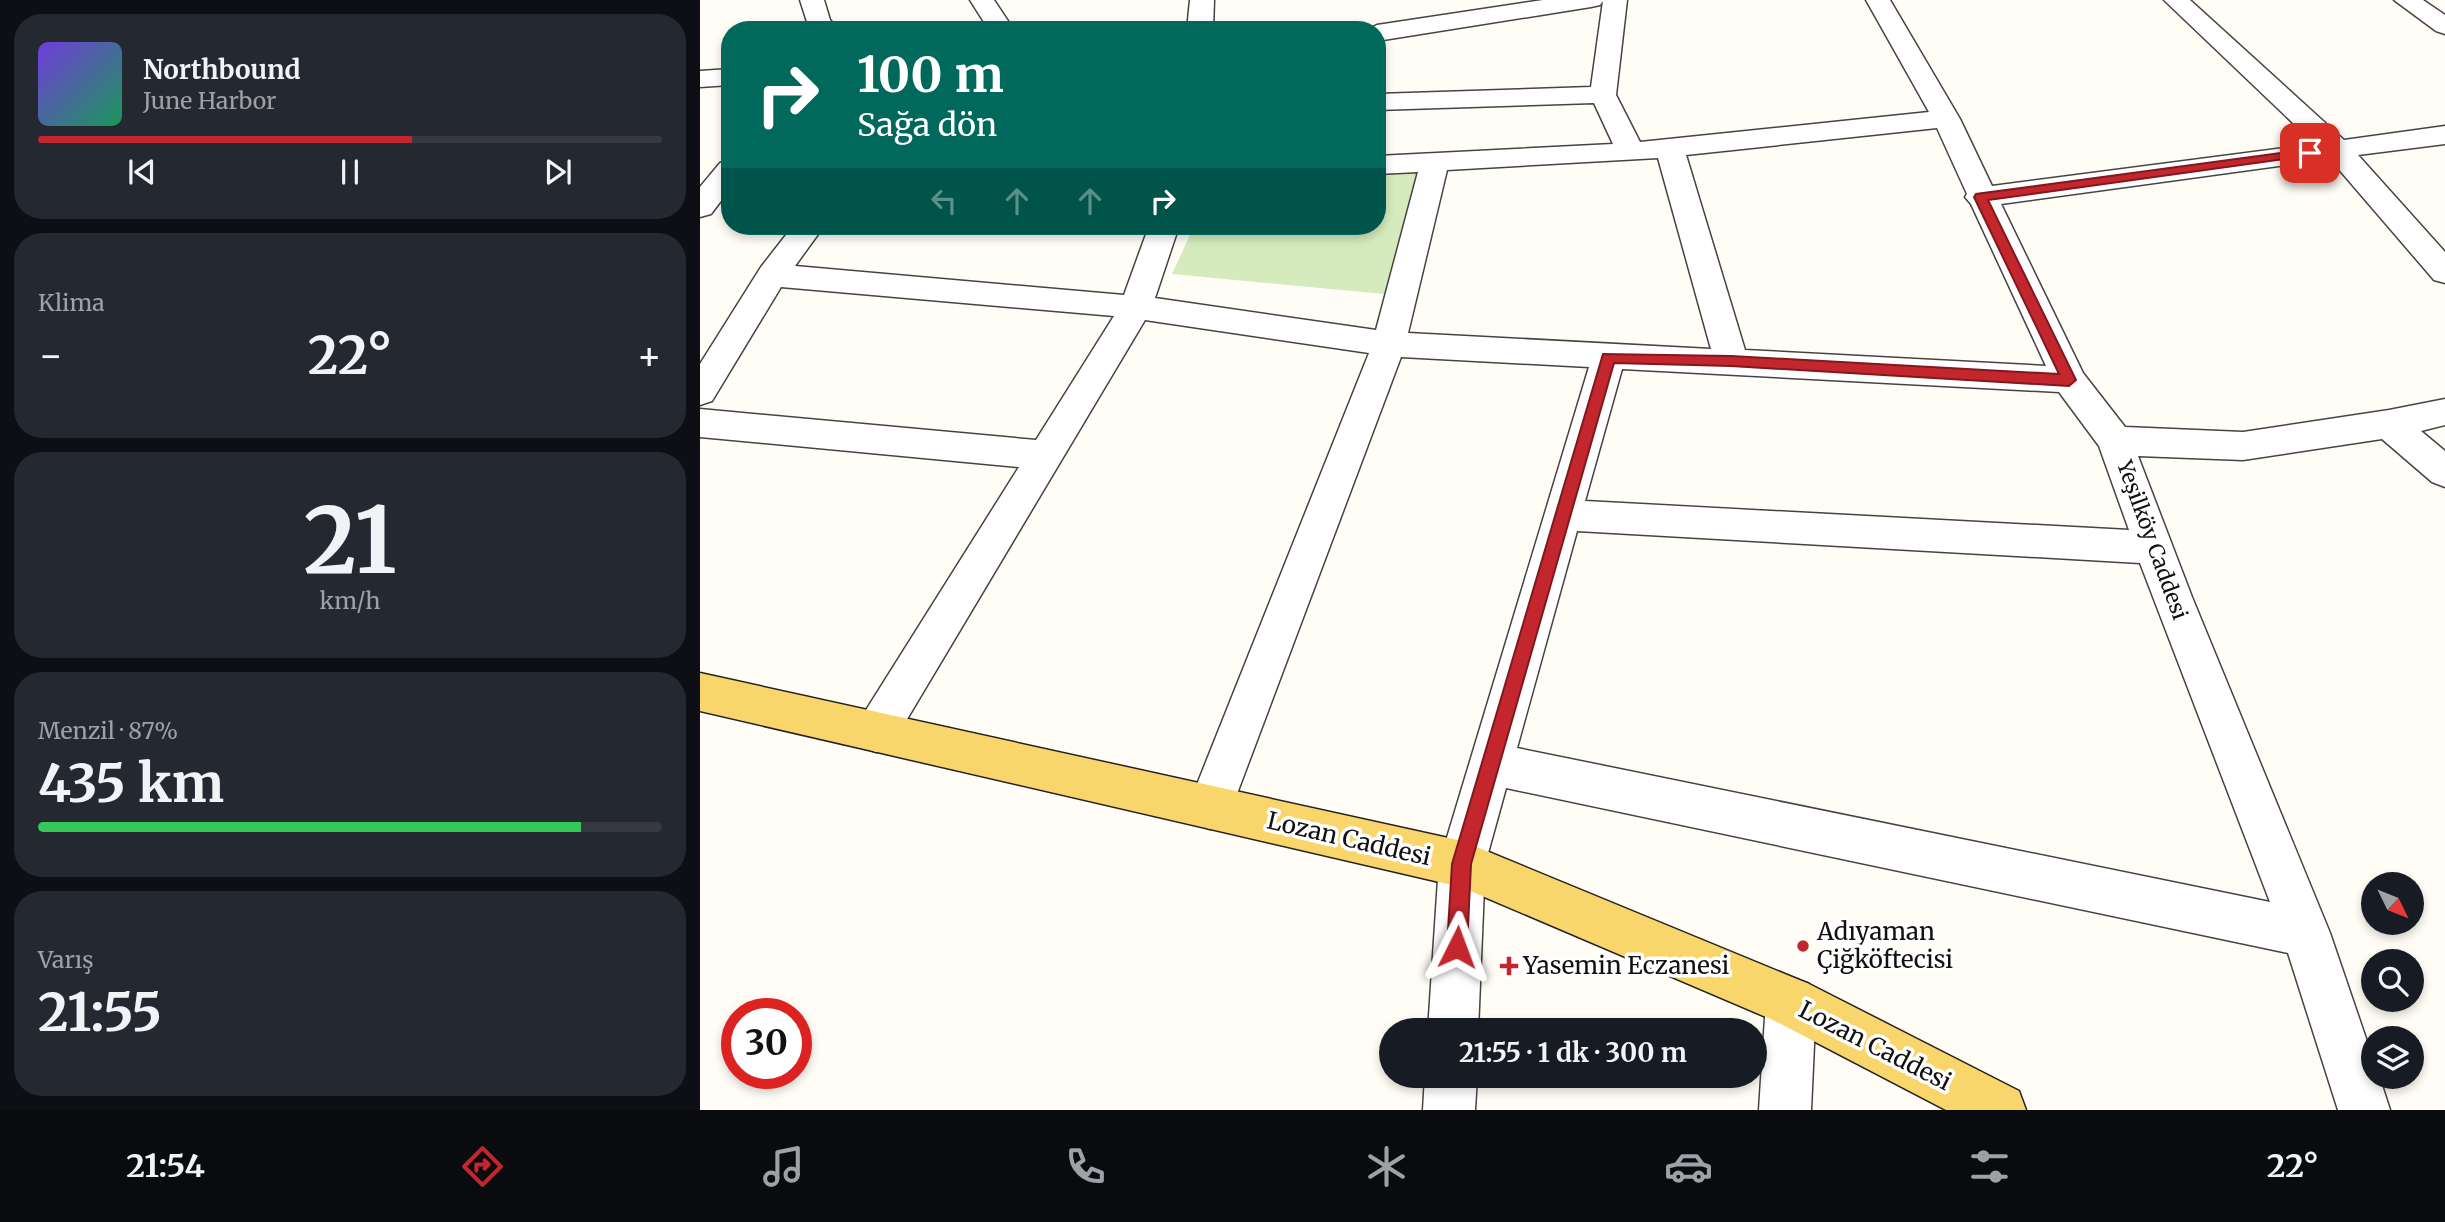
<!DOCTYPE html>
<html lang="tr">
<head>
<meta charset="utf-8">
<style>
  :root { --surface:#171b24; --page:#242831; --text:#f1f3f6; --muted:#9ea1a6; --line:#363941; --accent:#c4262e }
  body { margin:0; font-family:Merriweather,serif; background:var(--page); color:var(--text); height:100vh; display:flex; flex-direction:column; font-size:26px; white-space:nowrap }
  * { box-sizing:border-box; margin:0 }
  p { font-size:23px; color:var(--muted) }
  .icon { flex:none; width:38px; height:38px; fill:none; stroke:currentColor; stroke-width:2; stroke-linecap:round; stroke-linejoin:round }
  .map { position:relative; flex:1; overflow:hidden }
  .panel { display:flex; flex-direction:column; gap:14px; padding:14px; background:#0d0f14; width:700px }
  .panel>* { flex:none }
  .guide { position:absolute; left:21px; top:21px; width:665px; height:214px; border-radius:28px; box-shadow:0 4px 10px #0003; background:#00695c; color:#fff; overflow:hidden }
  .needle { width:46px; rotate:133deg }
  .buttons { position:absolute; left:1661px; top:872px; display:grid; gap:14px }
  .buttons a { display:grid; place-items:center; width:63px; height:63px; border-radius:50%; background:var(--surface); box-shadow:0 4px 10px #0003; font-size:35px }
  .speed { position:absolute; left:21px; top:998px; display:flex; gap:14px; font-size:35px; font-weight:700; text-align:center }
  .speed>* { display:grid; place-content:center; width:91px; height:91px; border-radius:50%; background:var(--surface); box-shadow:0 4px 10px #0003; line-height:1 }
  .speed .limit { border:10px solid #d22; background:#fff; color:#111 }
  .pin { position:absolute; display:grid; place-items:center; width:60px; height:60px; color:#fff; margin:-30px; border-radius:14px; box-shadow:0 4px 10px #0006 }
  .me { position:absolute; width:77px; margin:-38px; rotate:3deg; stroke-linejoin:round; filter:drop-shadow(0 0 5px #0008) }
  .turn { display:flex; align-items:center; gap:24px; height:147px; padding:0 21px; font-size:32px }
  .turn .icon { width:91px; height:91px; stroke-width:2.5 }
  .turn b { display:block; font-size:49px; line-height:60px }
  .lanes { display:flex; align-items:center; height:66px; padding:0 21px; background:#0003; justify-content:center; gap:35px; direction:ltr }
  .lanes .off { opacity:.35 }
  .big { font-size:52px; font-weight:700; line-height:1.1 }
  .panel .widget { flex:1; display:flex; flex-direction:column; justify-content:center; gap:10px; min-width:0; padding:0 24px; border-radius:28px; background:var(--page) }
  .panel .dial { align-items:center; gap:0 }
  .dial b { font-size:91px; line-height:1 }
  .song { display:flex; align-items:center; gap:21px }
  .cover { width:84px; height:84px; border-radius:10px; background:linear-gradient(135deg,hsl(260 70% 55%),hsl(150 70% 35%)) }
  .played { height:7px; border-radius:4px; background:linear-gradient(90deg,var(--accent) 60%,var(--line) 60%) }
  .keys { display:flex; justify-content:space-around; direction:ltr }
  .heat { display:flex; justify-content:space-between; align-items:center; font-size:38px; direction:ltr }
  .charge { height:10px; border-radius:5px; background:linear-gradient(90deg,#34c759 87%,var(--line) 0) }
  .trip { position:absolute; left:679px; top:1018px; width:388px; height:70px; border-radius:35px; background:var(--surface); box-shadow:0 4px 10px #0003; font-weight:700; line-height:70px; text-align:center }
  .tabs { display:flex; height:112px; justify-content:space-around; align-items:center; background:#090b0e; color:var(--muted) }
  .tabs .icon { width:49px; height:49px }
  .tabs .current { color:var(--accent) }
  .tabs b { font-size:32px; color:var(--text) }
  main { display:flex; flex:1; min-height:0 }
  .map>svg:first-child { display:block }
  .green { fill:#d5ebbd }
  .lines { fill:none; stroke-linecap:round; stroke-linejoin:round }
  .minor-casing { stroke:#444; stroke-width:3 }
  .major-casing { stroke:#222; stroke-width:3 }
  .minor { fill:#fff; fill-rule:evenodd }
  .major { fill:#f9d66b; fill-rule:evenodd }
  .route { fill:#c4262e; stroke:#7f191e; stroke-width:2 }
  .poi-dot { fill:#c4262e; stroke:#fff; stroke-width:2.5 }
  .labels { text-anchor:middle; stroke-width:7; stroke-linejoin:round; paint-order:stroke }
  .street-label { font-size:21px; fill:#111; stroke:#fff }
  .near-street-label { font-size:24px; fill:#111; stroke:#fff }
  .near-poi-label { font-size:24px; fill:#111; stroke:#fff; text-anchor:start }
</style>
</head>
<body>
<main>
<section class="panel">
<div class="widget">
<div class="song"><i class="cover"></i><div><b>Northbound</b><p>June Harbor</p></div></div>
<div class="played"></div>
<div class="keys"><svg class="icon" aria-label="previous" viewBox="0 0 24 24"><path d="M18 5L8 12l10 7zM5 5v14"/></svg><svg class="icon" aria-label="pause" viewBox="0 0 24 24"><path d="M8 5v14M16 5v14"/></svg><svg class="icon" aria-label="next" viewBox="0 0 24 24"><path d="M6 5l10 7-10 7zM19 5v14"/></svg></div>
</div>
<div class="widget"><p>Klima</p>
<div class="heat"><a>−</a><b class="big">22°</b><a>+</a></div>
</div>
<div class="widget dial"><b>21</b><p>km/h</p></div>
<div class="widget"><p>Menzil · 87%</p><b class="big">435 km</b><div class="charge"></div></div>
<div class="widget"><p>Varış</p><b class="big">21:55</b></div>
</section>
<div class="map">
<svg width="1745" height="1110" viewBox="0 0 1745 1110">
  <rect width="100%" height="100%" fill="#fffdf5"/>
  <path class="green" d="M724,167l-30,128 -222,-21 22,-48h183v-58z"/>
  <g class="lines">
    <defs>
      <path id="minor" d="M100,0h24l6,20 10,10 -31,-2z
        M270,0h24l20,30h-25z
        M490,0h24l-1,30h-26z
        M843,0h84l-11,95 24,47 289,-30 -63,-112h24l70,119 32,67 323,-42 -151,-144h26l154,140 101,-14v18l-87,11 87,97v31l-11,-3 -104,-121 -329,45 82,169 42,54 118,5 146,-22 56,-11v26l-24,6 24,20v36l-13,-5 -50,-43 -139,21 -105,-4 54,141 138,336 43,126v17h6l11,34h-52l-50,-157 -782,-165 -21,76 -7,167h-50l11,-167 150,-497 -188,-10 -169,450 -6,16 -16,6 -16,-6 -6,-16 181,-454 -224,-33 -254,426 -15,6 -15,-6 -6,-14 6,-14 158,-251 -319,-30v-28l336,31 78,-124 -333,-29 -69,114 -12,4v-41l61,-97 32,-41h31l-29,40 329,29 25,-69h30l-24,72 221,32 42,-158 -41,2v-18l236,-12 -19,-41 -217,7v-16l214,-7 12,-86 -3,4 -9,2 -214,34v-11h-10l10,-5zM1237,128l30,66 -2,3 6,7 75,162 -301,-16 -59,-195zM958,158l53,191 -303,-16 39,-163zM922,369l437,23 40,54 30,84 -544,-29zM877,531l563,32 130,339 -753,-154z
        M1694,0h29l22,15v19l-9,-3z
        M30,69v16l-30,2v-16z
        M30,160v29l-19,25 -11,3v-30l20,-24z
        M1091,977l18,7 7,18 -5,108h-52l7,-108 7,-18z
        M725,1076h52l-2,34h-52z"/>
      <path id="major" d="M0,673l762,168 347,143 210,107 7,19h-80l-173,-90 -312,-133 -761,-176z"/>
    </defs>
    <use href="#minor" class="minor-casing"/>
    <use href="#major" class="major-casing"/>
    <use href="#minor" class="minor"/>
    <use href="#major" class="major"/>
  </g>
  <path class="route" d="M1610,149l4,1v5l-326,45 88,180 -7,6 -338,-20 -117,-3 -143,501 -4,83 -3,8 -7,2 -7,-2 -3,-8 5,-83 151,-510 128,2 328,18 -85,-177 2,-3z"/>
  <g class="poi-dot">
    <circle cx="1103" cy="946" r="7"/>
    <path d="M805.5 955.5h7v7h7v7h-7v7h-7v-7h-7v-7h7z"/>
  </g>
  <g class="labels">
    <g class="street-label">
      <text transform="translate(1452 540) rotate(70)" y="7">Yeşilköy Caddesi</text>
    </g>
    <g class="near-street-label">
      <text transform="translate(649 839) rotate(13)" y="8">Lozan Caddesi</text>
      <text transform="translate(1175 1046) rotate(27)" y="8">Lozan Caddesi</text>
    </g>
    <g class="near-poi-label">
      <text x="1117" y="940">Adıyaman<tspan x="1117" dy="28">Çiğköftecisi</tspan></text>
      <text x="823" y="974">Yasemin Eczanesi</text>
    </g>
  </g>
</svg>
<div class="buttons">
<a><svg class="needle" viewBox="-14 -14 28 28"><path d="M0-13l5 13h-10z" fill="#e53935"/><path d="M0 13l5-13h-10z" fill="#9ea1a6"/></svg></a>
<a><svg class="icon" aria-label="search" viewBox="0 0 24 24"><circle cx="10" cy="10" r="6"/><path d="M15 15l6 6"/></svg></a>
<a><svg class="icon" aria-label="layers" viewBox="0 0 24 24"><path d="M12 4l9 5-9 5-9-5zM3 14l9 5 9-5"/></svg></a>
</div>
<div class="speed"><div class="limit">30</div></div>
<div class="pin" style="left:1610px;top:153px;background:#d93025"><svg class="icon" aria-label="arrive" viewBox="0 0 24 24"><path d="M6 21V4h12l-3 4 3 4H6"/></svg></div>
<svg class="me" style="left:757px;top:947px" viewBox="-20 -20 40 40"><path d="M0-17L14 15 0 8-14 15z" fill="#c4262e" stroke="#fff" stroke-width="4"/></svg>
<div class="trip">21:55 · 1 dk · 300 m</div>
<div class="guide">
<div class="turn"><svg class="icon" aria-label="right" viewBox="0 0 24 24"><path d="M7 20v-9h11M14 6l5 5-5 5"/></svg><div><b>100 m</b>Sağa dön</div></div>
<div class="lanes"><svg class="icon off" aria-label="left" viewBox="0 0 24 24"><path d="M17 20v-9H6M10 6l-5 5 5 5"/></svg><svg class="icon off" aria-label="ahead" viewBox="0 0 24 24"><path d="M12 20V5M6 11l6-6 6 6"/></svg><svg class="icon off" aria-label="ahead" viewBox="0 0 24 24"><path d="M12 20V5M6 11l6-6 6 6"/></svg><svg class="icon" aria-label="right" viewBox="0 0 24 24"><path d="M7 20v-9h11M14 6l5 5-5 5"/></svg></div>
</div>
</div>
</main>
<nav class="tabs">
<b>21:54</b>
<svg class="icon current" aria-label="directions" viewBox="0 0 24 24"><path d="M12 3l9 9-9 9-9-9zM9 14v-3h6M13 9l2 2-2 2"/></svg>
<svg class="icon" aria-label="music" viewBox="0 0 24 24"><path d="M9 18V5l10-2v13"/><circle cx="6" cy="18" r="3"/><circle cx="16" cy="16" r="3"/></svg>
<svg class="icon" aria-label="phone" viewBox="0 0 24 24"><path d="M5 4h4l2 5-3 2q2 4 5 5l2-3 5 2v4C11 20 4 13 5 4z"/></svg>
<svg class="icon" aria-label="climate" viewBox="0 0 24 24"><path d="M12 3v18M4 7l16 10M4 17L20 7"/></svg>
<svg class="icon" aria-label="car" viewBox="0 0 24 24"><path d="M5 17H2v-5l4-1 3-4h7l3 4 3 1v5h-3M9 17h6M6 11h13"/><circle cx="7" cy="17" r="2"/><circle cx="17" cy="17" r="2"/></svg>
<svg class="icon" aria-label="filters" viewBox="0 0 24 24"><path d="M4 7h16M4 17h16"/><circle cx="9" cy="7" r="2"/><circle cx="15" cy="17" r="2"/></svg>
<b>22°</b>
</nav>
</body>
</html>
